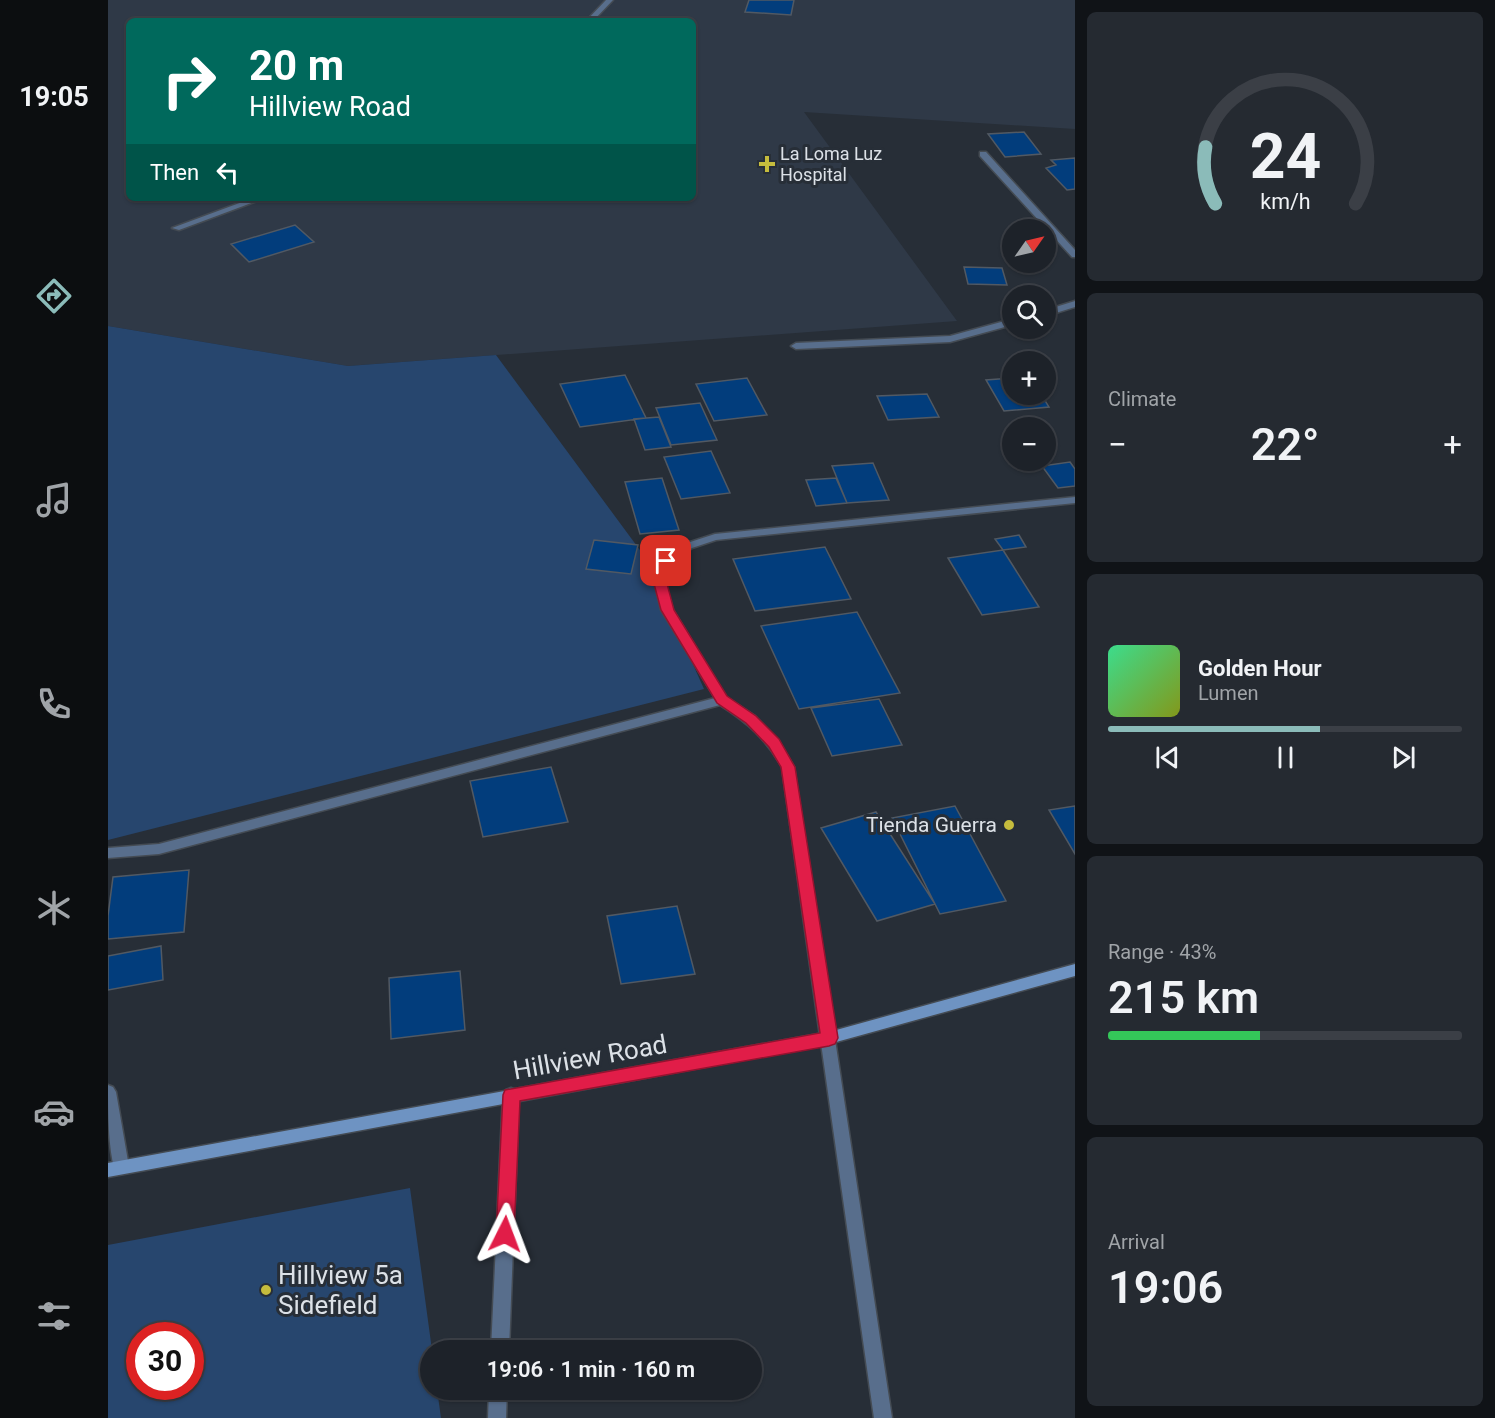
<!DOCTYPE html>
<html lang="en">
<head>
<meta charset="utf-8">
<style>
  :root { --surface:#1d2229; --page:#252a31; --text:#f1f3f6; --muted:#a0a4a8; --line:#3b3f46; --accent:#8bbbb9 }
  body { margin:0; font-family:Roboto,sans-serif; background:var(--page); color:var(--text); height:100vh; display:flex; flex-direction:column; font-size:22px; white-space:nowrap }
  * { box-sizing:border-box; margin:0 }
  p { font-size:20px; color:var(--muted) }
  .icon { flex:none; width:33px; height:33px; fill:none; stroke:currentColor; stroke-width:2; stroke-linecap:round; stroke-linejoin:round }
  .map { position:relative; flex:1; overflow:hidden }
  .panel { display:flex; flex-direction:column; gap:12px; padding:12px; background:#101317; width:420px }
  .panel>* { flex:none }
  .top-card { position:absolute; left:18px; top:18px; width:570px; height:183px; border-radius:9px; box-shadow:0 2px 4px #0004,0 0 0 2px var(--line); background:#00695c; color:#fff; overflow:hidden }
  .needle { width:39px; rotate:56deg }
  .controls { position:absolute; left:894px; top:219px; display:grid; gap:12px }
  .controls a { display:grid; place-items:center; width:54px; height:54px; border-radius:50%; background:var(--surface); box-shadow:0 2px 4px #0004,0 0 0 2px var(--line); font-size:30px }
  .speed { position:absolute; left:18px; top:1322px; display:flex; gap:12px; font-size:30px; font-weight:700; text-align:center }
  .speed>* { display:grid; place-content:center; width:78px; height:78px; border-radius:50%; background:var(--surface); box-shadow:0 2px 4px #0004,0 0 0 2px var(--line); line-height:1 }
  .speed .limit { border:9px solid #d22; background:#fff; color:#111 }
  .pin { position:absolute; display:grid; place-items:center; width:51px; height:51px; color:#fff; margin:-26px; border-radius:12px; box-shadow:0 3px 9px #0006 }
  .me { position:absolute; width:66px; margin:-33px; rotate:3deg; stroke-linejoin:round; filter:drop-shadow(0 0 4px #0008) }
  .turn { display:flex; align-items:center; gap:21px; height:126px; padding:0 24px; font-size:27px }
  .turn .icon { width:78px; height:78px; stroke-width:2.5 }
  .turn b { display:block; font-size:42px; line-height:51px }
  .then { display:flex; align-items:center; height:57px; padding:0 24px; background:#0003; gap:12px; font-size:22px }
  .big { font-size:45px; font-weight:600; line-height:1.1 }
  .panel .card { flex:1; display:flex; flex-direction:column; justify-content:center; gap:9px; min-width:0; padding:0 21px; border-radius:9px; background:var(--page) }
  .panel .dial { align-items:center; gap:0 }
  .dial svg { height:156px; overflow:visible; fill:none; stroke:var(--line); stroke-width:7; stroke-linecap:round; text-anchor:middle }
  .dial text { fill:var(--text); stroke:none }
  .song { display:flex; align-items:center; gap:18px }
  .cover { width:72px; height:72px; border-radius:9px; background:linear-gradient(135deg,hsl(150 70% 55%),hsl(70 70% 35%)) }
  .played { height:6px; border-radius:3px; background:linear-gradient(90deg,var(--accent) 60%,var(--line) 60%) }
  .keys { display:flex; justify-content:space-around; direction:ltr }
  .heat { display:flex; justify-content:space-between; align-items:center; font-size:33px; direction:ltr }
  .charge { height:9px; border-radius:4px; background:linear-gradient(90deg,#34c759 43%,var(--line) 0) }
  .trip { position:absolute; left:312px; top:1340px; width:342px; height:60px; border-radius:30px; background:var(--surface); box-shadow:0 2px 4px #0004,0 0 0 2px var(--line); font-weight:600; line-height:60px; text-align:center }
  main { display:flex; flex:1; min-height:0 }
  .tab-bar { display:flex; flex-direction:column; width:108px; justify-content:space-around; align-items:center; background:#0c0e10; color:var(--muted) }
  .tab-bar .icon { width:42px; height:42px }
  .tab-bar .active { color:var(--accent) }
  .tab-bar b { font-size:27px; color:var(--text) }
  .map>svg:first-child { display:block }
  .built { fill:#2f3947; fill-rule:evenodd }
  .green { fill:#27466e; fill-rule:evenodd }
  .building { fill:#023d7c; stroke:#515963; stroke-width:1.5 }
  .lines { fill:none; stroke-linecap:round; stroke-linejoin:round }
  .street-casing { stroke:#444b53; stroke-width:3 }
  .secondary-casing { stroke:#444b53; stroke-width:3 }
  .street { fill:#586e8c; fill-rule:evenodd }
  .secondary { fill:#6e93c2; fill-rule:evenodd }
  .route { fill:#e11d48; stroke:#92132f; stroke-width:1.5 }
  .poi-dot { fill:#c5bc3d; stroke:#272e37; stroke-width:2 }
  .labels { text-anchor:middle; stroke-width:6; stroke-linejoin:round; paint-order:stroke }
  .far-poi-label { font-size:18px; fill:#dce1e7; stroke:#272e37; text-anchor:start }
  .poi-label { font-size:21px; fill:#dce1e7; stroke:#272e37; text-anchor:end }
  .near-street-label { font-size:26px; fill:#dce1e7; stroke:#272e37 }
  .near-poi-label { font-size:26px; fill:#dce1e7; stroke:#272e37; text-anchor:start }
</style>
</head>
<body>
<main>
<nav class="tab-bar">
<b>19:05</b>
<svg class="icon active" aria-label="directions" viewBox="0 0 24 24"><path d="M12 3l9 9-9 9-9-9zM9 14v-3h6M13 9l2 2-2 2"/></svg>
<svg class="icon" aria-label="music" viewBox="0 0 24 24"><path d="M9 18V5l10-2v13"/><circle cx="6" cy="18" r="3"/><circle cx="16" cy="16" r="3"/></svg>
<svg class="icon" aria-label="phone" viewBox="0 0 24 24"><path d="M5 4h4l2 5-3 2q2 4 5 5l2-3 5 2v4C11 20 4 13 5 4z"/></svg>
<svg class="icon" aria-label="climate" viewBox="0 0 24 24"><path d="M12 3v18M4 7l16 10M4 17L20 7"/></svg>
<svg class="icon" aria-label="car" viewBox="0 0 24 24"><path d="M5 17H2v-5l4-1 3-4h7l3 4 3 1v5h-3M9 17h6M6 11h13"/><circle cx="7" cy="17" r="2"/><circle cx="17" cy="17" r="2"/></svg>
<svg class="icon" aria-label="filters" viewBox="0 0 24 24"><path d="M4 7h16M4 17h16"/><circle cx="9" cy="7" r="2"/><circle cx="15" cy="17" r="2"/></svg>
</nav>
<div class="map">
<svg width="967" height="1418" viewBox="0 0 967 1418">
  <rect width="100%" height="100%" fill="#272e37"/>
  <path class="built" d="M0,0h967v129l-271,-17 153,209 -609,45 -240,-40zM21,21h564v177h-564z"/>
  <path class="green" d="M0,326l240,40 148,-11 149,202 59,132 -596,151z
    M302,1188l22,162 -2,39h7l4,29h-333v-173zM32,1335h50v51h-50z"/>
  <path class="building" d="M641,0h45l-3,15 -46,-3z
    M916,132l17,22 -36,3 -17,-23z
    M967,158v31l-8,1 -21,-22 10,-3 -5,-5z
    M187,225l19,17 -65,20 -18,-18z
    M856,267l38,1 5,17 -39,-1z
    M517,375l21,43 -66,9 -20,-43z
    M639,378l20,37 -53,6 -18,-37z
    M904,378v16h29l8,13 -45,4 -18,-31z
    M819,394l12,23 -51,3 -11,-24z
    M592,403l17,37 -46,5 -15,-37z
    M551,417l12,30 -26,3 -11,-31z
    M603,451l19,42 -49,6 -17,-42z
    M962,462l5,7v17l-17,2 -16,-22z
    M765,463l16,37 -42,3 -15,-37z
    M554,478l17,52 -39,4 -15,-52z
    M728,478l11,25 -31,3 -10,-26z
    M911,535l7,12 -23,3 -8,-11z
    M486,540l44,5 -7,29 -45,-5z
    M717,547l26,52 -96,12 -22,-52z
    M895,550l36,57 -57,8 -34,-57z
    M749,612l43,81 -101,16 -38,-83z
    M771,699l23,46 -70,11 -21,-48z
    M443,767l17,55 -85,15 -13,-56z
    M847,806l51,95 -66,13 -48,-96z
    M967,806v48l-26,-44z
    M768,812l59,92 -58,17 -56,-93z
    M81,870l-5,62 -76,7v-23l5,-39z
    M569,906l18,68 -74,10 -14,-68z
    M53,946l2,34 -55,10v-34z
    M352,971l5,59 -74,9 -2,-61z"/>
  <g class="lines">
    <defs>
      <path id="street" d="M498,0h7l-20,21h-7z
        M872,152h6l89,98v7h-3l-92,-101z
        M145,198h12l-86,32 -7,-2z
        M967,301v6l-29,9v-6z
        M904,319v6l-62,17 -154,7 -5,-3 5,-3 154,-7z
        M967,497v6l-359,37 -24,8 -21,15 -7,18 9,29 53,87 29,19 23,24 16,27 98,651h-18l-92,-651c-17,-29 -34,-44 -62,-62l-561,149 -51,4v-10l51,-4 556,-146 -54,-88 -7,-29 8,-22 22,-15 31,-10z
        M0,1085l5,2 3,5 13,75 -2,5 -6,2 -6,-2c-7,-26 -7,-59 -7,-87z
        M403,1088l5,2 3,5 -10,255h-18l12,-255 3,-5z
        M381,1389h18l-1,29h-18z"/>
      <path id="secondary" d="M967,964v12l-246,68 -721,133v-14l721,-131z"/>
    </defs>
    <use href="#street" class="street-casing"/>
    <use href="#secondary" class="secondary-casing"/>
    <use href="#street" class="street"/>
    <use href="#secondary" class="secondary"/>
  </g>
  <path class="route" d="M558,557l6,4 -6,19 8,30 53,86 29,20 23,23 16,28 43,271 -3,6 -6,2 -309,55 -6,133 -2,6 -7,3 -6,-3 -3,-6 7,-139 2,-5 315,-57 -39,-266 -12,-20 -23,-24 -29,-20 -56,-93 -8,-30 7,-19z"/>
  <g class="poi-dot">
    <path d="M656 155h6v6h6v6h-6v6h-6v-6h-6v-6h6z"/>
    <circle cx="901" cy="825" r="6"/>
    <circle cx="158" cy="1290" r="6"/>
  </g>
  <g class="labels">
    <g class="far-poi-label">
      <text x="672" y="160">La Loma Luz<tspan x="672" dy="21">Hospital</tspan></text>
    </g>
    <g class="poi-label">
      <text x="889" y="832">Tienda Guerra</text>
    </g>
    <g class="near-street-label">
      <text transform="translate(482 1057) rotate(-10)" y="9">Hillview Road</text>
    </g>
    <g class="near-poi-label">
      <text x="170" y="1284">Hillview 5a<tspan x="170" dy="30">Sidefield</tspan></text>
    </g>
  </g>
</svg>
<div class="controls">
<a><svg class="needle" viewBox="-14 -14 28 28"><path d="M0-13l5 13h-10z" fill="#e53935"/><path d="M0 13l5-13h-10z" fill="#a0a4a8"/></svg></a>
<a><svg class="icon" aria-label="search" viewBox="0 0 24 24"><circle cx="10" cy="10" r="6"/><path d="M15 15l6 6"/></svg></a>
<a>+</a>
<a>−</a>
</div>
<div class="speed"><div class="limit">30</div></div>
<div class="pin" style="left:558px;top:561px;background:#d93025"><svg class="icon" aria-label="arrive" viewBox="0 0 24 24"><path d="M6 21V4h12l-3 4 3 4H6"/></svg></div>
<svg class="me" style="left:397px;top:1234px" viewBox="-20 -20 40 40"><path d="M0-17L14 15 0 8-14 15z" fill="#e11d48" stroke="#fff" stroke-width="4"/></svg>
<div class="trip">19:06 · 1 min · 160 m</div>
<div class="top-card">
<div class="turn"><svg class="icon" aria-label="right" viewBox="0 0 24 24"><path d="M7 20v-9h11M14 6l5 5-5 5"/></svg><div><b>20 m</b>Hillview Road</div></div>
<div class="then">Then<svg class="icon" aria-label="left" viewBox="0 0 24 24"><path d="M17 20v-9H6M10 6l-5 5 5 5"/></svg></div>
</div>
</div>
<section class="panel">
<div class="card dial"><svg viewBox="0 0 100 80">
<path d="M14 69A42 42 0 1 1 86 69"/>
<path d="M14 69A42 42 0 0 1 9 40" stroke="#8bbbb9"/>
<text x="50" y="56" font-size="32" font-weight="700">24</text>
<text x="50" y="72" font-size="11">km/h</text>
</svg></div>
<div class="card"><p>Climate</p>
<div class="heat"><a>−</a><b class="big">22°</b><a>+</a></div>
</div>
<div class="card">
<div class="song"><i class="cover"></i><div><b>Golden Hour</b><p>Lumen</p></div></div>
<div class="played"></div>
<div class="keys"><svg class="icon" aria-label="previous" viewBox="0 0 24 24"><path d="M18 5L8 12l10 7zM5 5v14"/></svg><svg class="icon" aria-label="pause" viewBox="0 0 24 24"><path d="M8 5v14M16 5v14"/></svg><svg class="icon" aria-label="next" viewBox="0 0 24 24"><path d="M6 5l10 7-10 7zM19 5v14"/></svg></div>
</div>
<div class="card"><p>Range · 43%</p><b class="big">215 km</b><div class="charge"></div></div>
<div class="card"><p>Arrival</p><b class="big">19:06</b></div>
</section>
</main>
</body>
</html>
